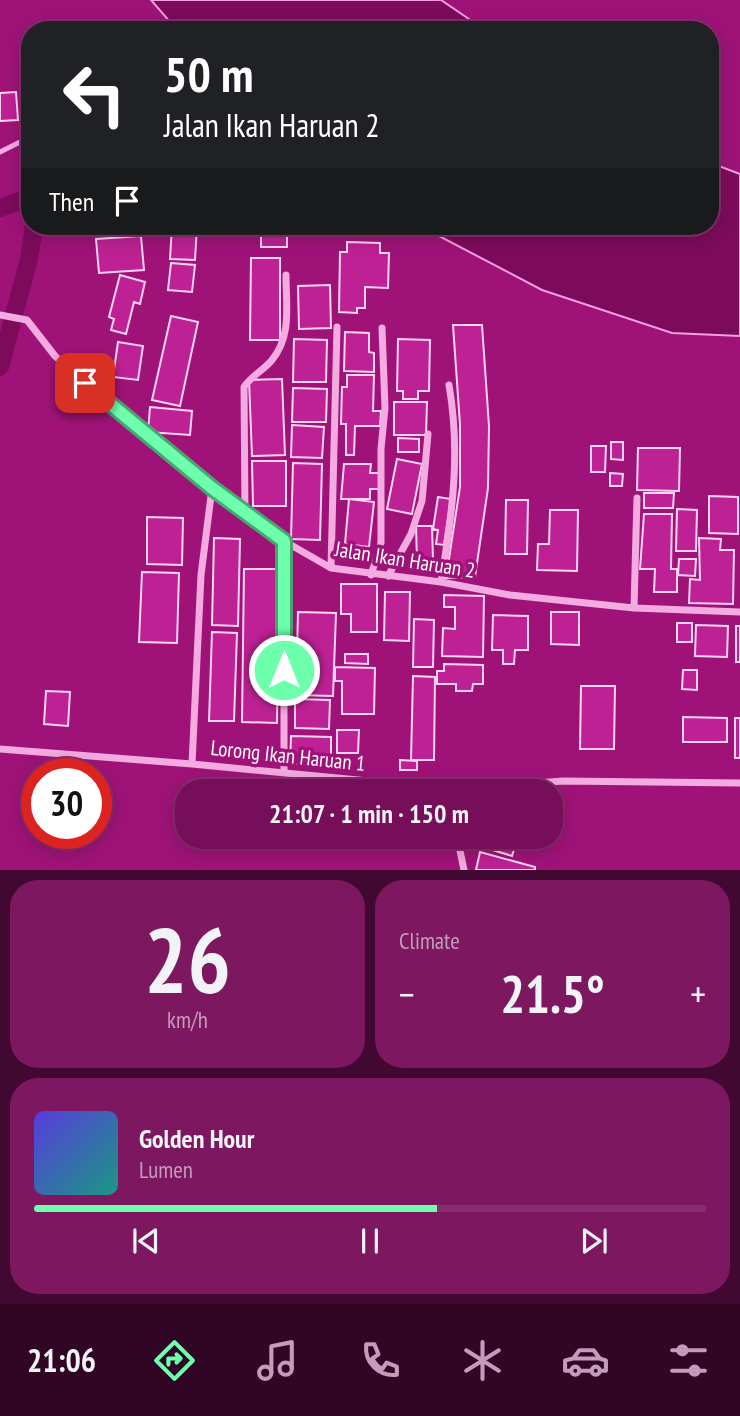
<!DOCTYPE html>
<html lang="en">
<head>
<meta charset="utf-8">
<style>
  :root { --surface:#770e5a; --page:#7c1760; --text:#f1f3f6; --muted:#c39cbb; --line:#882e70; --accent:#6effac }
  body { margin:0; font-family:"PT Sans Narrow",sans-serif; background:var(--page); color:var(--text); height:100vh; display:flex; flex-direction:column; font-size:26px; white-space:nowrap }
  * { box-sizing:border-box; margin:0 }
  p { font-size:23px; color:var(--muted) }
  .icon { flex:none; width:38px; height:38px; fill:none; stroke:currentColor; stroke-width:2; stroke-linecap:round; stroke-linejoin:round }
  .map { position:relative; height:870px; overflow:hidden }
  .side { display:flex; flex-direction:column; gap:10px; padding:10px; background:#410832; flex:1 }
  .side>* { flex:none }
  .top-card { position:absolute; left:21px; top:21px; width:698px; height:214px; border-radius:28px; box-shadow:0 4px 18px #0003,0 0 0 2px var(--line); background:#202124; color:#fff; overflow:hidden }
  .speed { position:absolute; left:21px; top:758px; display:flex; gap:14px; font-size:35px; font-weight:700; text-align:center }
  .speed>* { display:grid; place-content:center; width:91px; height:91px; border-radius:50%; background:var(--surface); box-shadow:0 4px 18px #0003,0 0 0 2px var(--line); line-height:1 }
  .speed .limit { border:10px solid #d22; background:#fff; color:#111 }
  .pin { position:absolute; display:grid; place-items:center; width:60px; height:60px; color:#fff; margin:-30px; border-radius:14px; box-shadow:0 4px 10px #0006 }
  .me { position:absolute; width:77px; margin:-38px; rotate:0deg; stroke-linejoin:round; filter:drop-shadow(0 0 5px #0008) }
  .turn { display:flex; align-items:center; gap:24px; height:147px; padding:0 28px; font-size:32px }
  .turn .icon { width:91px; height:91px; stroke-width:2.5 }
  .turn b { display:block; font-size:49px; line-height:60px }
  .then { display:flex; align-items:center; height:66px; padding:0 28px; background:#0003; gap:14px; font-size:26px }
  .big { font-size:52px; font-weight:700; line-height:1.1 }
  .side .widget { flex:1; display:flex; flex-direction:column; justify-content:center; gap:10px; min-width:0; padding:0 24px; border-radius:28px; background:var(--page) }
  .side .dial { align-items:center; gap:0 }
  .dial b { font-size:91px; line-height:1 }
  .song { display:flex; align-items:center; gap:21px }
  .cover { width:84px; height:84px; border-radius:10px; background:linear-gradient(135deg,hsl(250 70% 55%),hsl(170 70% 35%)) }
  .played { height:7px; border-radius:4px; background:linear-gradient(90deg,var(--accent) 60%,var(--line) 60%) }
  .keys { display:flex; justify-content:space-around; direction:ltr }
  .heat { display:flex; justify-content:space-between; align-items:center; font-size:38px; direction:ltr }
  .side .tiles { flex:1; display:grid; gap:10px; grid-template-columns:1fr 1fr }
  .widget:last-child { grid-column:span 2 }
  .trip { position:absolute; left:175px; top:779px; width:388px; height:70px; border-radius:28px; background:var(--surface); box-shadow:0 4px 18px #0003,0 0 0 2px var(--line); font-weight:700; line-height:70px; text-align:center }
  .menu { display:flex; height:112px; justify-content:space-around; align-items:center; background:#300624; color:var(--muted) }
  .menu .icon { width:49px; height:49px }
  .menu .on { color:var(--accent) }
  .menu b { font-size:32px; color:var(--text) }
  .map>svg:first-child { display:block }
  .water { fill:#7c0c5b; stroke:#f79ee0; stroke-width:2 }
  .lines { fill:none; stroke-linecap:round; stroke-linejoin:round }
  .canal { stroke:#7c0c5b; stroke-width:18 }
  .building { fill:#be2194; stroke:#fed4f3; stroke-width:2 }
  .service { stroke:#f4abe1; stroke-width:5 }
  .minor { stroke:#f4abe1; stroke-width:7 }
  .route-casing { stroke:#48a670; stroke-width:18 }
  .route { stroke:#6effac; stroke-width:12 }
  .labels { text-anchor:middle; stroke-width:7; stroke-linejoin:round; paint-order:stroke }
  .street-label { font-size:21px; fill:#fff; stroke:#9f1378 }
</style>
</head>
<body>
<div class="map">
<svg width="740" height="870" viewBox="0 0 740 870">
  <rect width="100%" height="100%" fill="#9f1378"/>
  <path class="water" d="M151,0h290l44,30h-308z
    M711,163l29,11v162l-68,-3 -130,-43 -122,-64h290z"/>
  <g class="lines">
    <path class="canal" d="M0,208l30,-11
      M0,367l29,-108 5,-33"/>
  </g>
  <path class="building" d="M16,92l2,28 -18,1v-28z
    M172,226h25l-2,34 -25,-1z
    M261,226h26v21h-26z
    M141,236l3,34 -45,3 -3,-34z
    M347,242l33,1v10h9l-1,35 -23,-1v21h-8v5l-18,-1 1,-60h7z
    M251,258h29v82h-30z
    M171,263l24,2 -3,27 -24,-2z
    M120,275l25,7 -5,22 -6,-2 -8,32 -15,-4 3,-11 -5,-2z
    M330,285l1,43 -32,1 -1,-43z
    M171,316l27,6 -18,84 -28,-6z
    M453,325h29l7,101 -1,62 -13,89 -29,1 14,-91v-62z
    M345,332l24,1v19l5,1v19l-30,-1z
    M294,339l33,1 -1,42h-33z
    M398,339l32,1 -1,51h-11v8h-15v-8h-6z
    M118,342l25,4 -5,34 -25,-3z
    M347,375h27l-1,36h8l-1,15h-25l-1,29h-8v-31h-5l1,-37h5z
    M282,379l3,76 -33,1 -3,-76z
    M293,388l34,1 -1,33h-34z
    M394,402h33l-1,33h-32z
    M150,407l42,4 -2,24 -42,-3z
    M292,425l32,2 -2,31 -31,-1z
    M398,438l21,1v13h-21z
    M611,442h12v18l-12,-1z
    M591,446h15l-1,26h-14z
    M638,448h42l-1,43 -42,-1z
    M397,459l25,5 -10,50 -25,-5z
    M252,461h34v45h-33z
    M293,463l29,1 -2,76 -29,-1z
    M344,464h27l-1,9h10v16h-10v10h-29z
    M610,473l13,1 -1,12h-12z
    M644,493h30l-1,15h-29z
    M709,496l29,1v37l-29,-1z
    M438,497l13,2 -7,46 -8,-1 2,-14 -5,-1z
    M349,499l25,3 -5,45 -24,-3z
    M506,500h22l-1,54h-22z
    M677,509l20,1 -1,41h-20z
    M550,510h28l-1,61 -40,-1 1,-26h11z
    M644,514h28l-1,55h6v23h-23l1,-23h-15z
    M147,517l36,1 -1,47 -35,-1z
    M416,526h16l1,33 -16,1z
    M214,538l26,1 -2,87 -26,-1z
    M699,538l22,1 -1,11h14l-1,54 -44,-1 1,-24 10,1z
    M679,559h17l-1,17 -17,-1z
    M244,569h35l-2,154 -35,-1z
    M142,572l37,1 -2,70 -38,-1z
    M341,584h36v48h-26v-18h-10z
    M385,592h25l-1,49 -25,-1z
    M444,595l40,1 -1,61 -41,-1 1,-28 12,1v-22h-11z
    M298,612l38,1 -3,83 -37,-1z
    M551,612h28v33l-28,-1z
    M493,615l35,1v34h-13l-1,14h-11v-14h-11z
    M414,619l20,1 -1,47h-20z
    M677,623h15v19h-15z
    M696,625l32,1 -1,31 -32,-1z
    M736,626h4v36h-4z
    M212,632l25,1 -3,88h-25z
    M345,654h23v10l-23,-1z
    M444,664l39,1v19h-10l-1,7h-16v-7h-19v-13h7z
    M335,667l40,1 -1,46h-32v-33h-7z
    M683,670h14v20l-15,-1z
    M413,676l22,1 -1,83h-23z
    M581,686h34l-1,63h-34z
    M46,691l24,1 -2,34 -24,-2z
    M295,699l35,1 -1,29 -34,-1z
    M683,717l44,1v24h-44z
    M735,718h5v40h-5z
    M337,730h22l-1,23h-21z
    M291,736l40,1v28l-41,-1z
    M400,760l17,1v9h-17z
    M486,836l32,1 -6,19 -29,-9z
    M480,852l55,15v3h-59z"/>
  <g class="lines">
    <path class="service" d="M0,152l30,-15"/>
    <path class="minor" d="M0,315l27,5 28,36 45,41 120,97 64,47 47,27 110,14 69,13 124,13 106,4
      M245,513l-1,-126c8,-12 19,-16 28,-27 20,-24 14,-55 14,-85
      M284,541v232
      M331,568l6,-241
      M371,575l10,-32v-94l4,-41 -3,-80
      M388,576l23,-42 11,-33 6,-67
      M441,582c11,-67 20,-128 8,-197
      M634,608l3,-110
      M0,749l192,15 260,25 111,-8 177,2
      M192,764l9,-189 11,-87
      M457,836l7,34"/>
  </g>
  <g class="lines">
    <defs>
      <path id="route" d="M85,383l127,105 72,53v129"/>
    </defs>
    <use href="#route" class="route-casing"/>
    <use href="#route" class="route"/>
  </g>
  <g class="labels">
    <g class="street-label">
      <text transform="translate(405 560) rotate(9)" y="7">Jalan Ikan Haruan 2</text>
      <text transform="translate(288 756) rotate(6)" y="7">Lorong Ikan Haruan 1</text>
    </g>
  </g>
</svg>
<div class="speed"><div class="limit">30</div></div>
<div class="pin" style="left:85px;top:383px;background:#d93025"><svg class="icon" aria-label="arrive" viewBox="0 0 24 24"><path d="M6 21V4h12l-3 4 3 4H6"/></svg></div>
<svg class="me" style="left:284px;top:670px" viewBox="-20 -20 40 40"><circle r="17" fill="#6effac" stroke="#fff" stroke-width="3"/><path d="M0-11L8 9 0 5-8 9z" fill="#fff"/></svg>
<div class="trip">21:07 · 1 min · 150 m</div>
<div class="top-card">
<div class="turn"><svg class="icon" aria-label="left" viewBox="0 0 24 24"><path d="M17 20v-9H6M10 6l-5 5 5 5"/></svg><div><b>50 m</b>Jalan Ikan Haruan 2</div></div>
<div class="then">Then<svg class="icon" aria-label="arrive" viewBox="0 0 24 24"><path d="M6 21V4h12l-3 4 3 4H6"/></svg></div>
</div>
</div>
<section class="side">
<div class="tiles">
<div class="widget dial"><b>26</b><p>km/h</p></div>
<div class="widget"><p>Climate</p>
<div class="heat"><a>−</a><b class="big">21.5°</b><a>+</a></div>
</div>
<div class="widget">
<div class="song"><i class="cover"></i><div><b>Golden Hour</b><p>Lumen</p></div></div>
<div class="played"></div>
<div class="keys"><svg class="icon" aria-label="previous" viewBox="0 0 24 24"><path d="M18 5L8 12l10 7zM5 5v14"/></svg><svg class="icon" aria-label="pause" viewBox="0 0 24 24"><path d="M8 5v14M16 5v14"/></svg><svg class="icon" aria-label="next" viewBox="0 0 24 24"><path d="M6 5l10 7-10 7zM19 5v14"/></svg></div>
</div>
</div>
</section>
<nav class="menu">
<b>21:06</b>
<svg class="icon on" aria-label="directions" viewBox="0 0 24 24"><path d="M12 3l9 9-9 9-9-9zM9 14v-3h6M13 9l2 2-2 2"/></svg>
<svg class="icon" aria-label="music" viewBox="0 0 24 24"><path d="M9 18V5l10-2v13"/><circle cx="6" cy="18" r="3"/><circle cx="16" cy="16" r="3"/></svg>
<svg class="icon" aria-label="phone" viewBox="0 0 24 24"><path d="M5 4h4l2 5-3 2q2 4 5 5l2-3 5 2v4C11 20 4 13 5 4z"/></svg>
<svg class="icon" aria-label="climate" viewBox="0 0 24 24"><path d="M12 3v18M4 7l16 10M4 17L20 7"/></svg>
<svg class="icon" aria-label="car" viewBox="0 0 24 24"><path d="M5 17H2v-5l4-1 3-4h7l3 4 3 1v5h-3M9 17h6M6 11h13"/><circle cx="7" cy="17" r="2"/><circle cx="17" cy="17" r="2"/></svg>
<svg class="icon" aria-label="filters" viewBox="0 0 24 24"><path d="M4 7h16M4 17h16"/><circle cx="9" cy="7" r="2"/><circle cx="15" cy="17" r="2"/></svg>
</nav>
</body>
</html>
